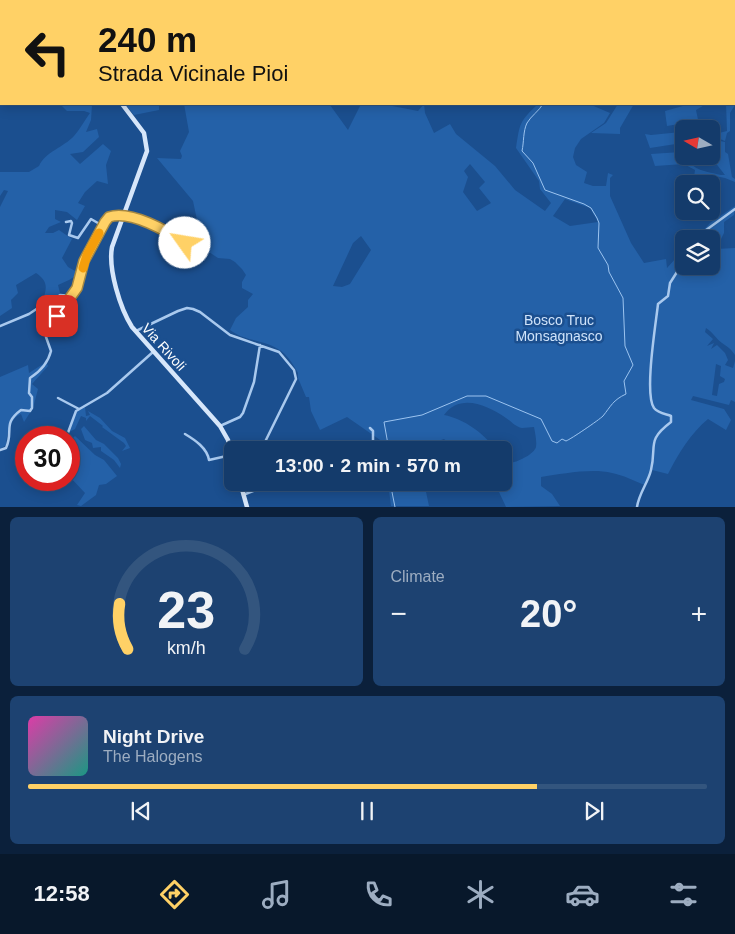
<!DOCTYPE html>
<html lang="en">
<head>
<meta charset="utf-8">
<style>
  :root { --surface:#143b6b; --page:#1d4271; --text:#f1f3f6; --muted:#9dadc1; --line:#33557e; --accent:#ffd166 }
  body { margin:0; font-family:Arial,sans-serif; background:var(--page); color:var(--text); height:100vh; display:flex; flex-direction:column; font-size:19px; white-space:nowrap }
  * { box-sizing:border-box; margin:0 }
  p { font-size:16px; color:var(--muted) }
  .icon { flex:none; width:28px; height:28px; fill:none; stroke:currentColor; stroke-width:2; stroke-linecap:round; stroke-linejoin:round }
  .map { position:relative; height:507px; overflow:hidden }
  .sheet { display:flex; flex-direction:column; gap:10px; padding:10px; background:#0b203b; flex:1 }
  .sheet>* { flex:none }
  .guide { position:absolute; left:0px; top:0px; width:735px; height:105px; box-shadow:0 2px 12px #0003,0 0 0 1px var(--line); background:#ffd166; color:#111; overflow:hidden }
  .needle { width:32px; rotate:279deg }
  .fabs { position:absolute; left:675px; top:120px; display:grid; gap:10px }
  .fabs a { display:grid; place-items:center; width:45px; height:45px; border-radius:8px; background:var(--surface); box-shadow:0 2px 12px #0003,0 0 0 1px var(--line); font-size:25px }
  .speed { position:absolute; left:15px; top:426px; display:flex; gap:10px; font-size:25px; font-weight:700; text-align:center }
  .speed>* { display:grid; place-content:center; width:65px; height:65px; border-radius:50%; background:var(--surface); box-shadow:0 2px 12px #0003,0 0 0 1px var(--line); line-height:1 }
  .speed .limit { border:8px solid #d22; background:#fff; color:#111 }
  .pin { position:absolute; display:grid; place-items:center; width:42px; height:42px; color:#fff; margin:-21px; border-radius:10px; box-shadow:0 2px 8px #0006 }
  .me { position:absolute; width:55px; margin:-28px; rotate:302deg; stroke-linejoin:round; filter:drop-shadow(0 0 4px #0008) }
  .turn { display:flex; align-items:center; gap:18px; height:105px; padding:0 15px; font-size:22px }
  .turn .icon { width:65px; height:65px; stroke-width:2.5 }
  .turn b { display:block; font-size:35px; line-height:42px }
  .big { font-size:38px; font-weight:600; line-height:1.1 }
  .sheet .widget { flex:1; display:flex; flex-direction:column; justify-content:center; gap:8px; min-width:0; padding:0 18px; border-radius:8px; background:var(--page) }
  .sheet .dial { align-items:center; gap:0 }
  .dial svg { height:130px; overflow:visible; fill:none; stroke:var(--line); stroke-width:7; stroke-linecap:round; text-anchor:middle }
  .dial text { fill:var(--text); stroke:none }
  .song { display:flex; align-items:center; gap:15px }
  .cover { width:60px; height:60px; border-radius:8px; background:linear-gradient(135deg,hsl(320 70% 55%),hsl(170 70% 35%)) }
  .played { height:5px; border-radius:2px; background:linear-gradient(90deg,var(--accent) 75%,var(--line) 75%) }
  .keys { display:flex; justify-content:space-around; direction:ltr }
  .heat { display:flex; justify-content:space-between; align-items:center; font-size:28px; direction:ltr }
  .sheet .tiles { flex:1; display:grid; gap:10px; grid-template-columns:1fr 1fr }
  .widget:last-child { grid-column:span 2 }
  .trip { position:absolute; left:224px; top:441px; width:288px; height:50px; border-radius:8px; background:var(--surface); box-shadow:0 2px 12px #0003,0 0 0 1px var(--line); font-weight:600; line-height:50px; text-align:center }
  .tabs { display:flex; height:80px; justify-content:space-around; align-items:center; background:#08182b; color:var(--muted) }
  .tabs .icon { width:35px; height:35px }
  .tabs .selected { color:var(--accent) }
  .tabs b { font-size:22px; color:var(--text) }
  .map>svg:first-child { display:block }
  .green { fill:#2461a8; fill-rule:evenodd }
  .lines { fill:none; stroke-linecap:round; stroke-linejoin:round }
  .stream { stroke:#9cc4f0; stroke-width:1 }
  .street { stroke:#a9c9ee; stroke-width:2.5 }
  .secondary { stroke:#d6e6fa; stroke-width:4.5 }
  .route-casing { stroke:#a68842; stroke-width:12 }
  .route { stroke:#ffd166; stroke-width:9 }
  .slow { stroke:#f59e0b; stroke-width:9 }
  .labels { text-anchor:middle; stroke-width:5; stroke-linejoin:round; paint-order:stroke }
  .park-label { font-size:14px; fill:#cfe3fa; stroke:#1b4f8f }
  .street-label { font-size:14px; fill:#fff; stroke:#1b4f8f }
</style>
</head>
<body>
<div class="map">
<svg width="735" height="507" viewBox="0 0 735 507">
  <rect width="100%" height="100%" fill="#1b4f8f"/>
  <path class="green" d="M734,88l1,17 -5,8v18l-3,2 -2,8 -5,-2 -1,-6 8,-2 -1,-27h8z
    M60,104h13l2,1 20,-1 -3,1 -1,15 -5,12 11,-3 2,8 -16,15 -13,2 10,10 23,-20 8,7 -5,14 2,19 -11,-3 -12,11 -7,11 7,3 -8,14 -10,-8 -12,-2v9l6,3 -12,5 -4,6h8l6,-3 13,9 -10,19 6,9 9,5v3l-8,5 -11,5 2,8 -9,8 -9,3c3,-13 9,-21 -6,-31l-20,12 2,8 -7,7 1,8 -12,8v-109l8,-16 -4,-1 -4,6v-24h29l10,-6c6,-14 25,-19 35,-30 6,-7 11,-16 16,-23l-6,-2h-17z
    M125,104h34v6l-25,5z
    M184,104h147l-1,1 18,25 13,-26h21l36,7 6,-7 1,9 9,20 16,-9 6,10 39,32 20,24 30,21 6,-8 -11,-14 -1,-8 -23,-33c4,-25 3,-26 22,-44h51l21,9 -6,10 -23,16 -6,9 -2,9 3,8 11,7 -3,11 9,3h13l2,-13 5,2 -3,3v18l21,47 13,20 22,-4 1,9 9,-10 6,2 2,-1v7h27v-27h-20l7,-3 12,-13 25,-17 -1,9 -10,7v11l-8,16 19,-1v107c-4,-6 -7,-8 -13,-12 -6,-4 -9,-11 -16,-15l-1,4 8,7 -6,7 7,-3 -3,6 6,-4 8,8 3,7 -3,5 8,3 2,-7v41l-4,-2 -2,5 -36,-9 -2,4 33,9 7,11 -5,10 -18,-11c-17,14 -30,35 -40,55l-16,-4 -7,15c-11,-4 -22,-10 -33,-12 -21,-5 -50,1 -71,4v9l11,8 8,12 -54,1 -7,-15 -8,-9 11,-1 1,-19c8,3 31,-8 33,-16 1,-6 -1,-14 -2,-20 -4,0 -8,1 -12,1 -7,-1 -11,-7 -16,-10 -19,-13 -46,-25 -62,-3 20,4 40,18 52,35h-39l-13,-11 -3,1 -6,5 6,5h-57l-1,-8 -36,-25 -27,13 -9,-19 -2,-14h-3l-8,-19v-5c-5,-9 -11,-19 -20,-24 -14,-9 -34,-8 -48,-19l6,-12 12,-11v-7l5,-6 -11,-6v-6l4,-7 -4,-6 -7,-7 -5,-3 -12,-1 -15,-10 -7,-17 1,-11 -4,-19 -36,-43 24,1 1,-3 -2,-5 9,-19zM470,164l15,18 -6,6 12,15 -14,8 -14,-19 5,-15 -4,-6zM565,199l25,9 8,14 -28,4 -17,-10zM361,236l10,14 -21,34 -8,3 -9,-1 20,-43zM716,364l5,2 -1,10 5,3 -1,3 -5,2 -2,12 -5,-1z
    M618,104h16l-14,24v6l-29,-1 15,-10z
    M690,104h16l-10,6 4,19h-16v13l-2,1 -32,5 -5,-14 6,1 30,-3 -2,-8 -12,2 -2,-15z
    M720,141l5,1v10l3,2 4,23 3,2v3l-10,-4 -20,-4 1,10h-13l2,-14 -11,-6 -29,2 -4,-12 30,-2c13,19 19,18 40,23h4c-12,-16 -15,-14 -5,-34z
    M46,362l2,4 -16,18 6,5 -5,19 -9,14 -3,-8c-11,4 -14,20 -15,31l-6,4v-72l28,-12 1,8z
    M85,407l1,9 4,-1 -2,-4 12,7 12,13 13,7 5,10 -8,3 4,-5 -2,-3 -22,-16 1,-1 -13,-10 -4,5v-3l-5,-2 -6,13 -6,3 7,-20z
    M84,426l12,14 8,4 14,14 3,6 -1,4 -6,-8 -13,-9v-4l-8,1 -1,-5 -7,-3 -4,-11z
    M66,433l5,7 4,-4 20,19 9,5 13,16 -11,8 -7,1 -3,10 -15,11 -4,-1 8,-12 -16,-17v-38h-5z
    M388,483h38l-1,4 4,19h-38z"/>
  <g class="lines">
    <path class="stream" d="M213,1v-1
      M583,1v-1
      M389,450l-5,-28 38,-7 45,-19h19l55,23 11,22 5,2 5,-4 4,2c5,-2 33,-21 37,-25 8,-10 10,-16 23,-22l-2,-13 9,-16 -8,-19 -2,-48 -14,-26 -1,-7 -10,-17 1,-25 -2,-5 -6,-10 -7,-4 -39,-14 -12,-27 -11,-12c2,-9 1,-20 5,-28 4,-7 12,-12 16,-19
      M390,482l5,25"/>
    <path class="street" d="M547,0l1,1
      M580,1v-1
      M682,1l1,-1
      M711,1v-1
      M66,222l5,-1 1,2 -3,12 9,3 13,-19 12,7
      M697,239l5,-6 33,-24
      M0,326l29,-12 15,-10 8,-2 8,-7 12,1c8,-10 8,-22 12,-33 4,-11 18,-41 27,-47 26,-2 53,13 74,27
      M136,331l42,-20 9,-3 6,1 7,3 30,23 49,17 15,18 2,9 -34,69 1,2
      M58,398l21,11
      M220,426l20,-9 3,-4 11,-31 6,-37
      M370,428l3,3v19
      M185,434c10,6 22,14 24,26l22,-5
      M66,438l10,-27 31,-18 46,-41
      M0,450l6,-2c8,-17 -4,-24 15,-38l9,1 2,-3v-11l-3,-4 1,-15c11,-7 18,-15 21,-27l-5,-14 3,-14 23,-27
      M312,482l10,3 9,-3
      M243,495l33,-13
      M637,507c2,-14 11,-24 14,-37 6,-25 -5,-29 20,-48v-6c-5,-2 -13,-3 -17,-8 -10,-14 2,-85 4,-104l10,-8 2,-13 14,-22"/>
    <path class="secondary" d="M41,0l1,1
      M122,104l22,29 3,18 -35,96c-4,22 8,61 20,80l88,99 8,14 4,16
      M240,482l7,25"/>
  </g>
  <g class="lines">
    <defs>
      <path id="route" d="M57,316l20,-28 7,-27 21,-39 4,-5c22,-7 58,14 76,26"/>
    </defs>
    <use href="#route" class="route-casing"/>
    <use href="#route" class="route"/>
    <path class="slow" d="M83,268l4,-13 12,-22"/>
  </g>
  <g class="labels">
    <g class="park-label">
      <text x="559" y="325">Bosco Truc<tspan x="559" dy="16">Monsagnasco</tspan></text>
    </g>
    <g class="street-label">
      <text transform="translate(164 347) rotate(48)" y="5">Via Rivoli</text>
    </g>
  </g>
</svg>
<div class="fabs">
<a><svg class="needle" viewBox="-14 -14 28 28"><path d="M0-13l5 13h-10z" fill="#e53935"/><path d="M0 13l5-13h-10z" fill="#9dadc1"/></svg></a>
<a><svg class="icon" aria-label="search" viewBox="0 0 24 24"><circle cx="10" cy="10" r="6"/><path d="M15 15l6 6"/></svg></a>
<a><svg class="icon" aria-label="layers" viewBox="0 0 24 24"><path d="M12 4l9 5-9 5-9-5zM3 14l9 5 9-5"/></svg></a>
</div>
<div class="speed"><div class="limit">30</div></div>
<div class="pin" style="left:57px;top:316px;background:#d93025"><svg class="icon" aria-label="arrive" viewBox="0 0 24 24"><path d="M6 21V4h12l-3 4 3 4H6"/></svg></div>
<svg class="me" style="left:185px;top:243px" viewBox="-20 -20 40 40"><circle r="19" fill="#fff"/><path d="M0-13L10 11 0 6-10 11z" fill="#ffd166"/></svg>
<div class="trip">13:00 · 2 min · 570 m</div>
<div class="guide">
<div class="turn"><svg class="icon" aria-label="left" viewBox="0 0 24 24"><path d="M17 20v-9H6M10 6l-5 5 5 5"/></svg><div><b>240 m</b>Strada Vicinale Pioi</div></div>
</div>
</div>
<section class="sheet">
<div class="tiles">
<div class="widget dial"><svg viewBox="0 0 100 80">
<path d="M14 69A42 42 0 1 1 86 69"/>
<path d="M14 69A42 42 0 0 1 9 41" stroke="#ffd166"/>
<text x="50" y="56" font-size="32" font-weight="700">23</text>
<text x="50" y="72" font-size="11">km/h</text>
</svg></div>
<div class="widget"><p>Climate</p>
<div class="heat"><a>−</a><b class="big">20°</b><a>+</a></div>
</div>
<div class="widget">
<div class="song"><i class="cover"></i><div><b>Night Drive</b><p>The Halogens</p></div></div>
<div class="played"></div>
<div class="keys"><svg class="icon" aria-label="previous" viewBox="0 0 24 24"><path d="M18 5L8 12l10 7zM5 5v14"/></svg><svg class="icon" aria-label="pause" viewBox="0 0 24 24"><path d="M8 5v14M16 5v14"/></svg><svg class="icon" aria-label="next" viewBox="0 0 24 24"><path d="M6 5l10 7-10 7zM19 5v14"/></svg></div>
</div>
</div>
</section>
<nav class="tabs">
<b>12:58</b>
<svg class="icon selected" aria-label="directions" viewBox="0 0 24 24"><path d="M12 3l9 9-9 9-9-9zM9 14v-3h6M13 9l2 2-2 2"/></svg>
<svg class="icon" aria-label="music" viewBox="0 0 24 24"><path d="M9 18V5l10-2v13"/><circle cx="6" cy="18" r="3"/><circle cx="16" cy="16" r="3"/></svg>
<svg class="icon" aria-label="phone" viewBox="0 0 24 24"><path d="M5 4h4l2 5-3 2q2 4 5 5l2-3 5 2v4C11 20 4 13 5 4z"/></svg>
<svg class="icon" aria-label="climate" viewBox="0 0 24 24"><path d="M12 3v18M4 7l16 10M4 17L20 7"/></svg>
<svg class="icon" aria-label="car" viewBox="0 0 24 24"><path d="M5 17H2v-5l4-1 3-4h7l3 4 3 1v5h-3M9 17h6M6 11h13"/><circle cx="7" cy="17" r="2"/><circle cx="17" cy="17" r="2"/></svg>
<svg class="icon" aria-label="filters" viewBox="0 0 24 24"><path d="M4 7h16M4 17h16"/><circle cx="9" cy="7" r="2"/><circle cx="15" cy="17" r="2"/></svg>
</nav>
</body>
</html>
